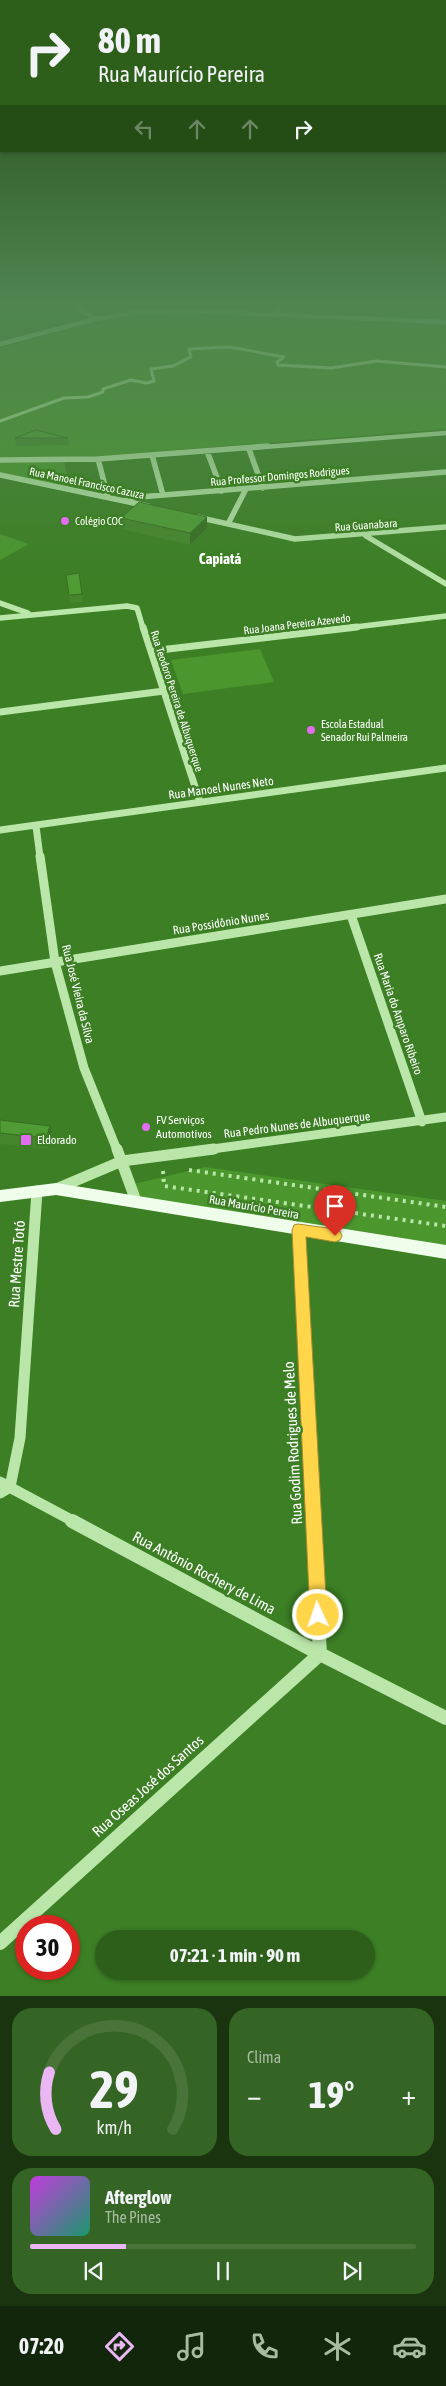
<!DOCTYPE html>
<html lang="pt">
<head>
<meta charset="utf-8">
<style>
  :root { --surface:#2d5f1b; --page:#356524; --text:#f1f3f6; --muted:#a7bba3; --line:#48743a; --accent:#eab7f4 }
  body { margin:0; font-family:"Asap Condensed",sans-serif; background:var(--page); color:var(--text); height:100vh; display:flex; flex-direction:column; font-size:19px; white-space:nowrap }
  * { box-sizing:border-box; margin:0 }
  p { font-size:16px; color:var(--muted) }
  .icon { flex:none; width:28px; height:28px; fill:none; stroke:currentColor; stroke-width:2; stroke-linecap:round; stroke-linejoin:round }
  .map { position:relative; height:1996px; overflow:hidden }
  .panel { display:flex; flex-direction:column; gap:12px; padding:12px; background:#19340f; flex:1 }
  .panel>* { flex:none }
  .hud { position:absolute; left:0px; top:0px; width:446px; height:152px; box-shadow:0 1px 4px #0004; background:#2d5f1b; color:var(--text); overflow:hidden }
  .speed { position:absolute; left:15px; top:1915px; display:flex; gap:10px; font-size:25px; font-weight:700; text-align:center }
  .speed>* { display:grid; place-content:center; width:65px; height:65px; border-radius:50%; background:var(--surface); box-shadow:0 1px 4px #0004; line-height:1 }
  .speed .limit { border:8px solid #d22; background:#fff; color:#111 }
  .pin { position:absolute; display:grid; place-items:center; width:42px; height:42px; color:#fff; margin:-51px -21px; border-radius:50% 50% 50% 0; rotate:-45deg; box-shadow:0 0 5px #0007 }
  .pin .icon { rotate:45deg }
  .me { position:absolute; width:55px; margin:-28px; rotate:357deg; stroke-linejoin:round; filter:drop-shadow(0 0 4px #0008) }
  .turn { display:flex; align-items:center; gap:18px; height:105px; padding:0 15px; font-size:22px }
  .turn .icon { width:65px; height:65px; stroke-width:2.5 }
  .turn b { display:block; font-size:35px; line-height:42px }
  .lanes { display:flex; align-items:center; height:48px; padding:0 15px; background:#0003; justify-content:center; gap:25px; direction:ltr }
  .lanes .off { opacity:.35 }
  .big { font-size:38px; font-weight:700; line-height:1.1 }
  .panel .widget { flex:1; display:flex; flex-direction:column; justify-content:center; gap:8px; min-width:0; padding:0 18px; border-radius:20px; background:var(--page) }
  .panel .dial { align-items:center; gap:0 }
  .dial svg { height:130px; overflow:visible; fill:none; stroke:var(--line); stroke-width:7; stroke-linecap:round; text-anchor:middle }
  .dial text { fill:var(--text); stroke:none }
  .song { display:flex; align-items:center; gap:15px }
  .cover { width:60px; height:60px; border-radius:8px; background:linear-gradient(135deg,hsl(290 70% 55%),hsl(160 70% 35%)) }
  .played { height:5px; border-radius:2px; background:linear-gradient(90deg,var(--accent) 25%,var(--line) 25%) }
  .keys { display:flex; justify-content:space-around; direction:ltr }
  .heat { display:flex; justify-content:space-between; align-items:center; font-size:28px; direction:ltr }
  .panel .tiles { flex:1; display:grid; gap:12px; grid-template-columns:1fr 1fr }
  .widget:last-child { grid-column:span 2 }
  .trip { position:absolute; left:95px; top:1930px; width:280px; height:50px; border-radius:25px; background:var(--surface); box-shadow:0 1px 4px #0004; font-weight:700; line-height:50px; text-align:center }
  .menu { display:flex; height:80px; justify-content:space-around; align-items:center; background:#12260b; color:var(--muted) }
  .menu .icon { width:35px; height:35px }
  .menu .current { color:var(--accent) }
  .menu b { font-size:22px; color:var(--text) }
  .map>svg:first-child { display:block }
  .green { fill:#4b972e }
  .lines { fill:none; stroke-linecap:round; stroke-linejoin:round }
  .stream { stroke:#b3e79e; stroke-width:3 }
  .path { stroke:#bae6aa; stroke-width:4; stroke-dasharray:3 5; stroke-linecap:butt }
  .minor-far5 { stroke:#bae6aa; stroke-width:4.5 }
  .minor-far4 { stroke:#bae6aa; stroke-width:5.5 }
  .minor-far3 { stroke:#bae6aa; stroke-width:7 }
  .minor-far2 { stroke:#bae6aa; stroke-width:9 }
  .minor-far1 { stroke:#bae6aa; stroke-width:11 }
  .minor { stroke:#bae6aa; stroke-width:14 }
  .major { fill:#effdeb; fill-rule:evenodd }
  .wall { fill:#45862d }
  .shaded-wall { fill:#386d24 }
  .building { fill:#509c34; stroke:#386d24 }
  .route { fill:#ffd54a; stroke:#a68a30 }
  .poi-dot { fill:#e26df1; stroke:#3c7f24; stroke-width:2 }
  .labels { text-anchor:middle; stroke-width:5; stroke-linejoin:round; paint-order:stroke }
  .far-street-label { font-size:11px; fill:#fff; stroke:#3c7f24 }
  .far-poi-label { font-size:11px; fill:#fff; stroke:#3c7f24; text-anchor:start }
  .street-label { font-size:12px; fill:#fff; stroke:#3c7f24 }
  .poi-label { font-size:12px; fill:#fff; stroke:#3c7f24; text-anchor:start }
  .far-district-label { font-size:15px; font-weight:bold; fill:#fff; stroke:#3c7f24 }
  .near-street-label { font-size:15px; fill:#fff; stroke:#3c7f24 }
</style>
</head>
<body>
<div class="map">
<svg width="446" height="1996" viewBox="0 0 446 1996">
  <rect width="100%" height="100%" fill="#3c7f24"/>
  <path class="green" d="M140,314h43l263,10v105l-346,27 -100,2v-110l101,-28z
    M64,459l5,30 -69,-14v-15z
    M0,534l29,10 -29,16z
    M260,649l14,33 -91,12 -12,-34z
    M205,1167l241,34v51l-310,-51 -6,-16z"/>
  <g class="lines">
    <path class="stream" d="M0,421l64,-23 24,-1 15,-5v-3l28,-9 15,3 8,-2 -3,-12 22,-3 18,-9 -2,-8 41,-2 54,10 -7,5 1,3 53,3 45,-7 70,6"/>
    <path class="path" d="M189,1170l257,37
      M163,1171l1,15 282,40"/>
    <path class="minor-far5" d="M74,305l21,14
      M275,315l5,-10
      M0,344l95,-25 41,-7 57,-1 253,11
      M252,448l194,-15"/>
    <path class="minor-far4" d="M249,449l14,39
      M207,451l15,40
      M152,455l11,40
      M98,459l10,38
      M0,460l98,-1 170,-13
      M0,475l148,31
      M127,498l319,-26
      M197,517l98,22 151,-12
      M228,524l18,-35
      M366,536l80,48
      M0,603l28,10
      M0,618l127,-12 10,2 6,20
      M347,628l99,-12"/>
    <path class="minor-far3" d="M143,627l57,175
      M151,651l206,-24
      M0,712l164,-21
      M36,826l4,31
      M0,830l446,-62"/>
    <path class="minor-far2" d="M40,856l15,106 29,106 33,82
      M351,915l71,207
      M0,971l446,-72
      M205,1150l241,-33"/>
    <path class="minor-far1" d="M117,1149l19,52
      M56,1189l66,-28 92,-12
      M298,1230l15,292
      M0,1482l75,40
      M10,1487l10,-49 17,-247
      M0,1493l10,-6"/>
    <path class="minor" d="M72,1521l248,133 126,64
      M0,1943l320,-289 -7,-133"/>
    <path class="major" d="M56,1183l390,62v14l-390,-64 -56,7v-12z"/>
  </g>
  <path class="wall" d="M15,438h53l1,7 -53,1z
    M121,518l86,10 -17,17 -68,-16z
    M66,575l16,19 1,8 -13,1z
    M0,1120l50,6 2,11 -3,12 -49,-5z"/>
  <path class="shaded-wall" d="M207,517v11l-17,17v-12z
    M50,1126l2,11 -3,12 -3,-11z"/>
  <path class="building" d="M36,430l32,8h-53z
    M139,502l68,15 -17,16 -69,-15z
    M79,573l3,21 -13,1 -3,-20z
    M0,1120l50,6 -4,12 -46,-5z"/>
  <linearGradient id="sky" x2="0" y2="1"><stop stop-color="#214614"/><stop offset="0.52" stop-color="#508550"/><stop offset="1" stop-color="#508550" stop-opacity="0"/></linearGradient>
  <rect width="446" height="585" fill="url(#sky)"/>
  <path class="route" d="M298,1224l37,5 5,2 2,5 -2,4 -5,2 -29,-5 21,378 -3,6 -6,3 -6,-3 -2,-6 -18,-385 2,-5z"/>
  <g class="poi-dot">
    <circle cx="65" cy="521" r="5"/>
    <circle cx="311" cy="730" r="5"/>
    <circle cx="146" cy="1127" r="5"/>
    <rect x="20" y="1134" width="12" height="12" rx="2.5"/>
  </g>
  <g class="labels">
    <g class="far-street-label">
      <text transform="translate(280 476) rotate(-5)" y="4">Rua Professor Domingos Rodrigues</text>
      <text transform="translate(87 483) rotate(12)" y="4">Rua Manoel Francisco Cazuza</text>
      <text transform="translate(366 525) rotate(-4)" y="4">Rua Guanabara</text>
      <text transform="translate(297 624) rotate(-7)" y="4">Rua Joana Pereira Azevedo</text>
      <text transform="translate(177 701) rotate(72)" y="4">Rua Teodoro Pereira de Albuquerque</text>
    </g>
    <g class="far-poi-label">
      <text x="75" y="525">Colégio COC</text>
      <text x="321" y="728">Escola Estadual<tspan x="321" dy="13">Senador Rui Palmeira</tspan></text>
    </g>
    <g class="street-label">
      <text transform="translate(221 788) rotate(-8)" y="4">Rua Manoel Nunes Neto</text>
      <text transform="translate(221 923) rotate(-9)" y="4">Rua Possidônio Nunes</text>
      <text transform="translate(78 994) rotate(76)" y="4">Rua José Vieira da Silva</text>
      <text transform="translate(398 1014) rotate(71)" y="4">Rua Maria do Amparo Ribeiro</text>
      <text transform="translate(297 1125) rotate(-7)" y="4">Rua Pedro Nunes de Albuquerque</text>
      <text transform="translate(254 1207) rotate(10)" y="4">Rua Maurício Pereira</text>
    </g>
    <g class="poi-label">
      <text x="156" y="1124">FV Serviços<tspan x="156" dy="14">Automotivos</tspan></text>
      <text x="37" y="1144">Eldorado</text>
    </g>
    <g class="far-district-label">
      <text x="220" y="564">Capiatá</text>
    </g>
    <g class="near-street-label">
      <text transform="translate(17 1264) rotate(-86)" y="5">Rua Mestre Totó</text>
      <text transform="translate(293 1443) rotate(-93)" y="5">Rua Godim Rodrigues de Melo</text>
      <text transform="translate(204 1573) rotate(28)" y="5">Rua Antônio Rochery de Lima</text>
      <text transform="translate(148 1786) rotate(-42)" y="5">Rua Oseas José dos Santos</text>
    </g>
  </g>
</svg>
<div class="speed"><div class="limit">30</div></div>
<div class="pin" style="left:335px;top:1236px;background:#d93025"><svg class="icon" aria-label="arrive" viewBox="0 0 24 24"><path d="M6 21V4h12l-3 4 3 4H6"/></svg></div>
<svg class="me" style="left:318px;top:1615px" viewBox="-20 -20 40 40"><circle r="17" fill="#ffd54a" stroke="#fff" stroke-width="3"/><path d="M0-11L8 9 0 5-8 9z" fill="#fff"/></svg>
<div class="trip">07:21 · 1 min · 90 m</div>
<div class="hud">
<div class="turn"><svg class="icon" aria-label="right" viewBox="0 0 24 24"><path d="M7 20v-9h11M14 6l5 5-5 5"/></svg><div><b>80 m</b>Rua Maurício Pereira</div></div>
<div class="lanes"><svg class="icon off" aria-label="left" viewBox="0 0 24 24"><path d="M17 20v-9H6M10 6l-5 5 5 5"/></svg><svg class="icon off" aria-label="ahead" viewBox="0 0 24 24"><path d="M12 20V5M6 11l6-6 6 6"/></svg><svg class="icon off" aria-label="ahead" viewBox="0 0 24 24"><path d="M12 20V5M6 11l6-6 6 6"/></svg><svg class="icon" aria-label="right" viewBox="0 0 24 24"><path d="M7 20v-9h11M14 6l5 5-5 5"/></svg></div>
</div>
</div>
<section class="panel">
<div class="tiles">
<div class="widget dial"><svg viewBox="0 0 100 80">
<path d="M14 69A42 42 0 1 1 86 69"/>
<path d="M14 69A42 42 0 0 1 10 34" stroke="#eab7f4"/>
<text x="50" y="56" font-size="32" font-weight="700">29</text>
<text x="50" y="72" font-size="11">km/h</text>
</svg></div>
<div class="widget"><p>Clima</p>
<div class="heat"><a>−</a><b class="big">19°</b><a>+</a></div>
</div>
<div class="widget">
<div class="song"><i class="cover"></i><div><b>Afterglow</b><p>The Pines</p></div></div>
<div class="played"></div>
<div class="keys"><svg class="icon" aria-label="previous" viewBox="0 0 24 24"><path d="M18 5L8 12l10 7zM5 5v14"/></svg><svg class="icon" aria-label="pause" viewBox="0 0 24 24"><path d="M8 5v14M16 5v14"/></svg><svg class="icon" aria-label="next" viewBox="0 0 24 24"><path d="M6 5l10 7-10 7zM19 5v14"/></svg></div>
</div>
</div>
</section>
<nav class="menu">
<b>07:20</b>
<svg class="icon current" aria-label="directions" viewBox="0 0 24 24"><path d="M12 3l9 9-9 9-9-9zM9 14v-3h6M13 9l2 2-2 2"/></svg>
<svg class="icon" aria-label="music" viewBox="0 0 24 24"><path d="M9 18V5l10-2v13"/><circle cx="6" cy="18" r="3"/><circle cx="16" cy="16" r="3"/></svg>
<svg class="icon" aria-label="phone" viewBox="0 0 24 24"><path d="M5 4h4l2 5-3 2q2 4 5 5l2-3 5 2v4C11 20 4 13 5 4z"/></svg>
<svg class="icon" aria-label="climate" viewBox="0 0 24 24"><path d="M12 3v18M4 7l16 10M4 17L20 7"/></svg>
<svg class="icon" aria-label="car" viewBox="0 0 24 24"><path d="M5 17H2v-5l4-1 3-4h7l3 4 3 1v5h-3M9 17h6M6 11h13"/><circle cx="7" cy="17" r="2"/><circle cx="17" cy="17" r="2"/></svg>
</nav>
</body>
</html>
